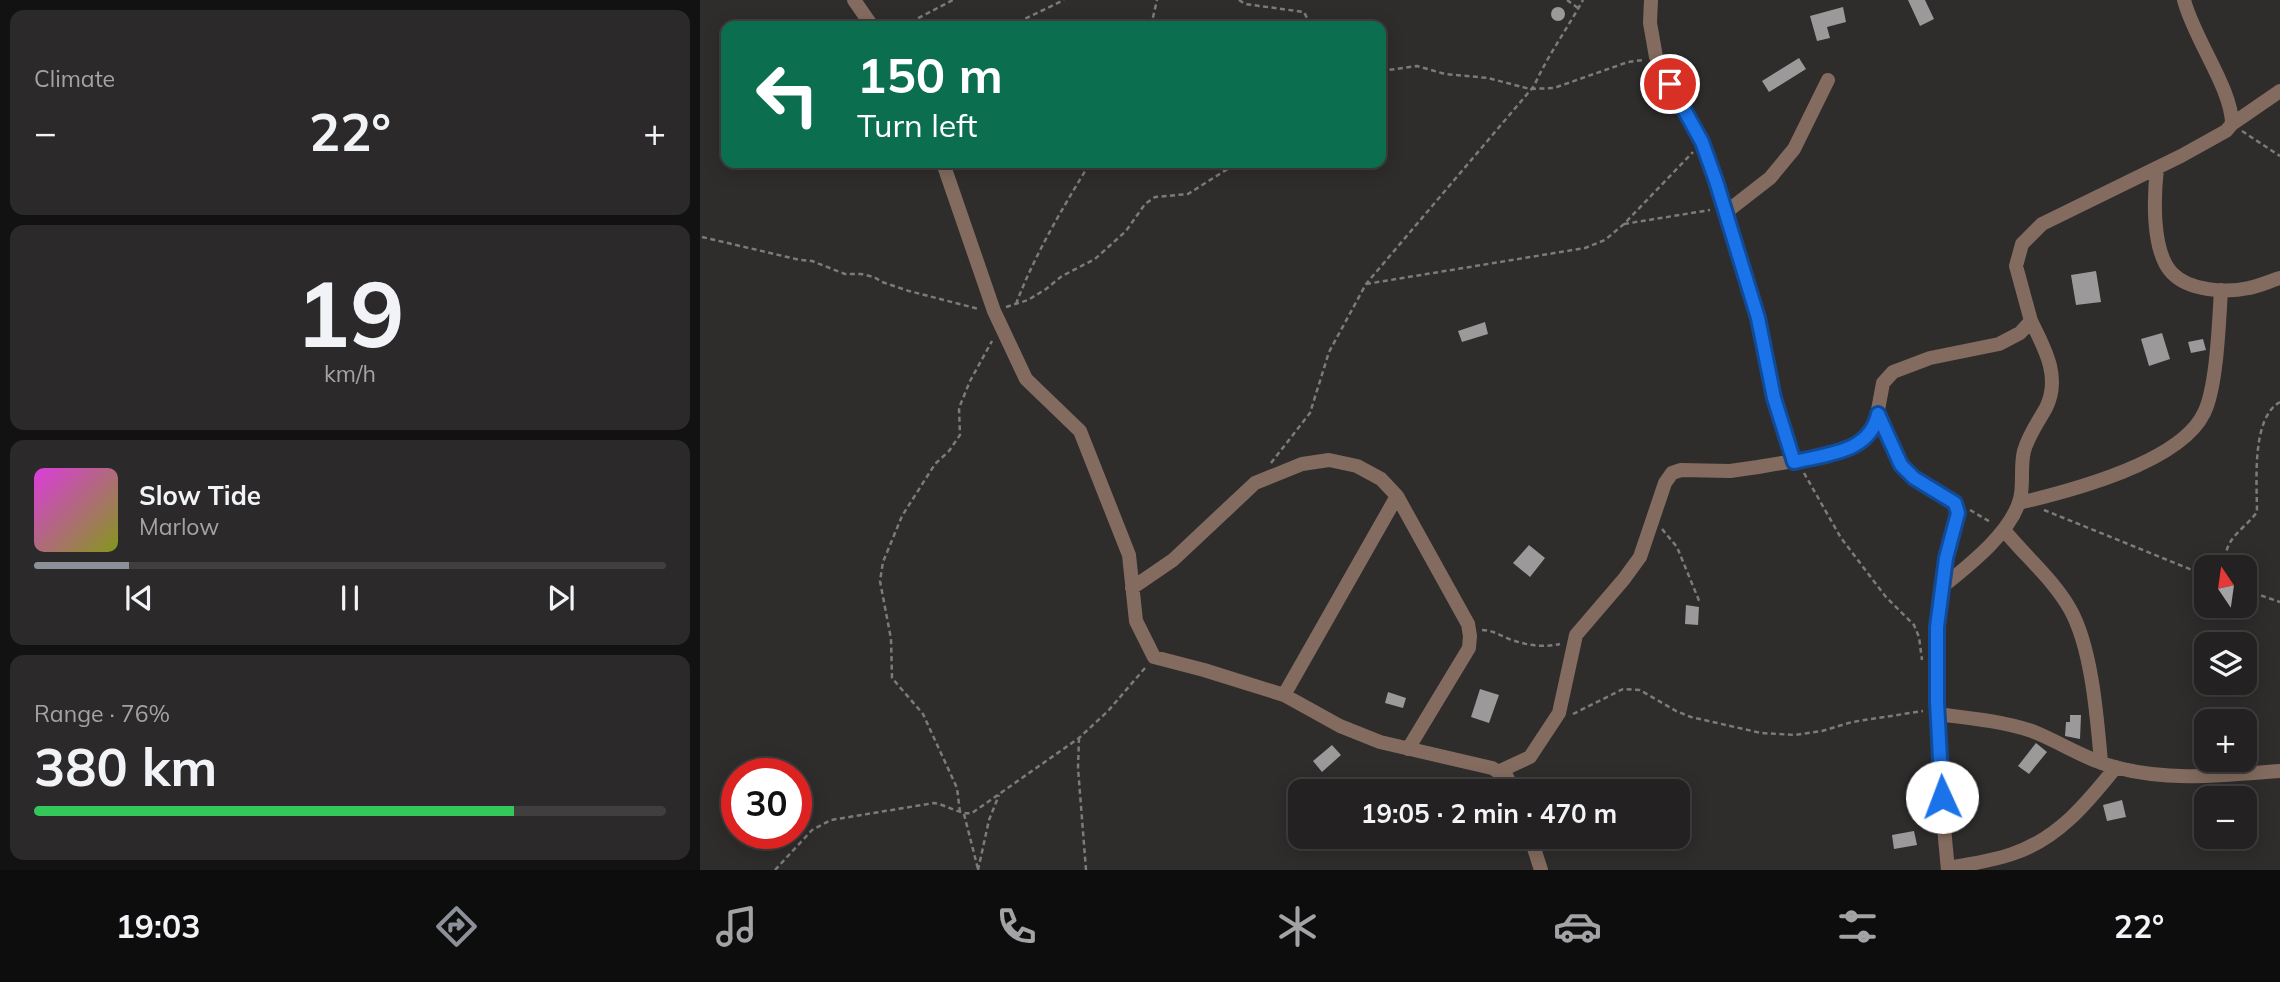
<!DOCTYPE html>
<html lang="en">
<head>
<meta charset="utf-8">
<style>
  :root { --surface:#232121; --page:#2b292a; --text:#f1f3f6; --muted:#a3a3a5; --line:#403e3f; --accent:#8c9099 }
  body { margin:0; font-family:Mulish,sans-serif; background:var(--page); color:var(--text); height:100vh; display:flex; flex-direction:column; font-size:26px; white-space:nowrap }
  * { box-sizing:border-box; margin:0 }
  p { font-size:23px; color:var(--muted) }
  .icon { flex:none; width:38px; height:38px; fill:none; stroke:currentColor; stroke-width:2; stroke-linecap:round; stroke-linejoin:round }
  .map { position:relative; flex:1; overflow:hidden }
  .drawer { display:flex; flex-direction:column; gap:10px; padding:10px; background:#131212; width:700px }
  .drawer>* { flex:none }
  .top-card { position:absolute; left:21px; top:21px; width:665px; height:147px; border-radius:14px; box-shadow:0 4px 18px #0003,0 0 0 2px var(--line); background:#0b6e4f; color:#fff; overflow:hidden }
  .needle { width:46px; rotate:347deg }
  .buttons { position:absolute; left:1494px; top:555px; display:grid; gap:14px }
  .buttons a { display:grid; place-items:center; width:63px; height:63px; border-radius:14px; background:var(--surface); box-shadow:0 4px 18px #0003,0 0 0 2px var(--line); font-size:35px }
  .speed { position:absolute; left:21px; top:758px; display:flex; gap:14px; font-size:35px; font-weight:700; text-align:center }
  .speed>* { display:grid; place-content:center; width:91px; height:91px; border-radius:50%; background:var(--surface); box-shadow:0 4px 18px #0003,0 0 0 2px var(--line); line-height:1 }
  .speed .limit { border:10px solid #d22; background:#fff; color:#111 }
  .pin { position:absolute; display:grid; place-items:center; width:60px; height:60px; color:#fff; margin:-30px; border:4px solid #fff; border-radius:50%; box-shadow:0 2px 7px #0007 }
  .me { position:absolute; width:77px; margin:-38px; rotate:358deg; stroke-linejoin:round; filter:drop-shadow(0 0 5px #0008) }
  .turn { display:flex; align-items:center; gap:24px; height:147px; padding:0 21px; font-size:32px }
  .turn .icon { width:91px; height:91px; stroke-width:2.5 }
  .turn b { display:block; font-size:49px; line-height:60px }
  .big { font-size:52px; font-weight:700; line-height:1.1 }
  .drawer .card { flex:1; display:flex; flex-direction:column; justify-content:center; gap:10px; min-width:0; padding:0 24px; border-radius:14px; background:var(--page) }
  .drawer .dial { align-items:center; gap:0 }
  .dial b { font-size:91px; line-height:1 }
  .song { display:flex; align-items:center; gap:21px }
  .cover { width:84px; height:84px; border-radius:10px; background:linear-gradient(135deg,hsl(300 70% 55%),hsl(70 70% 35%)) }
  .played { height:7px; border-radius:4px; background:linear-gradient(90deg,var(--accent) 15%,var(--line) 15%) }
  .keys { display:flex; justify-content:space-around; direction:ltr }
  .heat { display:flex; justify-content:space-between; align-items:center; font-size:38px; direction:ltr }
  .charge { height:10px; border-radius:5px; background:linear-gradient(90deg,#34c759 76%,var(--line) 0) }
  .trip { position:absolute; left:588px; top:779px; width:402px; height:70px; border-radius:14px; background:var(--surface); box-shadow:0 4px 18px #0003,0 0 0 2px var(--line); font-weight:700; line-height:70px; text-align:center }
  .dock { display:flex; height:112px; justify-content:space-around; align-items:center; background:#0e0d0d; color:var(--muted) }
  .dock .icon { width:49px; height:49px }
  .dock .selected { color:var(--accent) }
  .dock b { font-size:32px; color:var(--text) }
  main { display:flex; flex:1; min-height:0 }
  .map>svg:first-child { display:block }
  .building { fill:#9c999a }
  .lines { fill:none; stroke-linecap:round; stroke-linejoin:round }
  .path { stroke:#7d7a7a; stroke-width:2.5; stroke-dasharray:5 3.5; stroke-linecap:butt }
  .minor { stroke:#836c5f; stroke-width:14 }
  .route-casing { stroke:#114b97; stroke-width:18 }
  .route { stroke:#1a73e8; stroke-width:12 }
</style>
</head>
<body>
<main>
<section class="drawer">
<div class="card"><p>Climate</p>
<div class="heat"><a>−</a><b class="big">22°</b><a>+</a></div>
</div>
<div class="card dial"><b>19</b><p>km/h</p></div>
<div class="card">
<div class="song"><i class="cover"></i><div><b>Slow Tide</b><p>Marlow</p></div></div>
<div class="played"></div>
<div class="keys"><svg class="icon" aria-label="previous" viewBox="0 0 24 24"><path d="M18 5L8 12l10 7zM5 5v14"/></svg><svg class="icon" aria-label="pause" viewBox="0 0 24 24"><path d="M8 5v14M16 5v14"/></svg><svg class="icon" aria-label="next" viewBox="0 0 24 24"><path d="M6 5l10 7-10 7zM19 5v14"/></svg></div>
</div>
<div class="card"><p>Range · 76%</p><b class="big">380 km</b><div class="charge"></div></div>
</section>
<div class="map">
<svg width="1580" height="870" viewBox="0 0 1580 870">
  <rect width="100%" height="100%" fill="#2f2c2c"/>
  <path class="building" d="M1208,0h17l9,19 -14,7z
    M851 14a7 7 0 1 1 14 0a7 7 0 1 1-14 0Z
    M1143,7l3,15 -19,5 3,11 -13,3 -7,-25z
    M1099,58l7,11 -37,23 -7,-11z
    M1396,271l5,31 -25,3 -5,-30z
    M785,322l3,12 -26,8 -4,-11z
    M1462,333l8,26 -21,7 -8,-27z
    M1503,339l3,11 -15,3 -3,-11z
    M829,545l16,13 -15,19 -17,-14z
    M986,605l13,2 -1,18 -13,-1z
    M780,689l19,6 -10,28 -18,-6z
    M688,692l18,6 -3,10 -18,-5z
    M1370,715h11l-1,24 -15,-3 1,-14h4z
    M1336,743l11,9 -18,22 -11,-8z
    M632,745l9,10 -19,17 -9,-11z
    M1422,800l4,17 -19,4 -4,-16z
    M1214,831l3,14 -23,4 -2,-14z"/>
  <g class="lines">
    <path class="path" d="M539,0l6,4 59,8 7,14
      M867,0l11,8
      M203,26l50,-26
      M310,26l54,-26
      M451,26l6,-26
      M681,71l36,-5 28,8 43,4 42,11 24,-1 74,-26 15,-2
      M1542,131l38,25
      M924,224l86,-14
      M2,237l98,23 12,1 33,13h16l13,3 8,5 27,9 70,18
      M666,284l219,-36 20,-8 19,-16 69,-72
      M316,304c19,-50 46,-95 74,-141
      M306,307l22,-7 18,-11 16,-13 33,-17 31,-28 19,-27 10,-7 33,-3 49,-31
      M571,463l39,-50 19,-61 37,-68 168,-198c14,-31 33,-57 49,-86
      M1104,473l37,65 45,59 28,28 5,12 3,23
      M1270,510l22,13
      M1344,510l163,66
      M962,529l15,18 23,56
      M1529,567c-12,-24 16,-38 28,-55 0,-29 -6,-94 23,-110
      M1545,577l8,7 4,9
      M1545,590l35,12
      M782,630c10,0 18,5 27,9 17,6 33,9 51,5
      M873,714l50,-25 17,1 36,21 15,6 70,16 34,2 27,-4 30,-9 71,-11
      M379,738l-1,30 8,102
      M260,812l-3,-24 -34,-74 -31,-36 -1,-39 -11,-58 3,-19 19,-46 33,-52 14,-13 11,-16 -1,-27 11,-27 22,-40
      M264,814l14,55
      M75,870l37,-40 19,-10 103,-17c13,2 26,12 38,10l107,-75 29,-27 37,-43
      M278,870l11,-50 10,-25"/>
    <path class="minor" d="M154,0l18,26
      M951,0l-1,23 6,34 46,85 56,176 16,80 20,64
      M1532,124l48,-33
      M243,163l51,148 32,68 54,52 49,124 7,66 18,36 50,13 80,25 56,31 40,16 112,26 15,9 6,14
      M1457,168c-3,27 -6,83 15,105 17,18 54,20 77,15 11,-2 21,-7 31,-10
      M1025,213l45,-35 24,-29 34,-69
      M1178,414l23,51 13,13 41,25c5,17 -4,35 -8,52 -5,23 -10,50 -10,74 -2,80 3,161 11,241
      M1319,503c51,-12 161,-40 185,-90 13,-26 15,-92 17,-123
      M1304,530c21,26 49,49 66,79 22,39 27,109 31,153
      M1242,587c26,-21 69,-54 78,-88 4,-15 0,-32 4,-48 4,-15 14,-29 22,-43 15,-31 -1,-59 -15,-87
      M432,588l41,-28 82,-77 47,-19 27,-4 28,6 24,13 16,17 71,128 2,12 -1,12 -61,101
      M584,695l113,-199
      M1237,714c32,4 64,7 95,17 28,11 54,29 83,36 54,15 110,8 165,4
      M798,772l32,-15 29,-44 17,-78 48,-56 16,-22 25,-74 7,-10 9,-3 49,1 28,-4 76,-13 20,-8 21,-20 8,-43 10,-11 37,-14 69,-14 21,-11 11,-12 -15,-55 6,-22 20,-20 139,-68 45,-25 6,-7c0,-35 -38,-85 -48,-124
      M830,836l11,34
      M1248,868c21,-4 44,-7 64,-14 46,-15 75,-51 104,-87"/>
  </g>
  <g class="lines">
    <defs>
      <path id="route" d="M970,84l32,58 14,39 42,137 16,80 20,64c32,-8 76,-9 84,-48l23,51 13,13 41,25 3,10 -12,45 -9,69v75l5,95"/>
    </defs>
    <use href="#route" class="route-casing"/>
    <use href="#route" class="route"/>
  </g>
</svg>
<div class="buttons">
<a><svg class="needle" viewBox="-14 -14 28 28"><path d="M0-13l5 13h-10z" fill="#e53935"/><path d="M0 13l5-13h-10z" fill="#a3a3a5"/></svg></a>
<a><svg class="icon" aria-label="layers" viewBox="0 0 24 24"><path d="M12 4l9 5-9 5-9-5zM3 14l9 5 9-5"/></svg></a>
<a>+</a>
<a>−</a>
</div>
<div class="speed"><div class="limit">30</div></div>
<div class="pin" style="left:970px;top:84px;background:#d93025"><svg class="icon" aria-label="arrive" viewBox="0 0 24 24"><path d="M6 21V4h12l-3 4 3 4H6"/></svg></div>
<svg class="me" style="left:1242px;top:797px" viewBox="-20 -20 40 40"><circle r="19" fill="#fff"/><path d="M0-13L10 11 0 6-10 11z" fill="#1a73e8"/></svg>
<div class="trip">19:05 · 2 min · 470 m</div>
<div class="top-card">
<div class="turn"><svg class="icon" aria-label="left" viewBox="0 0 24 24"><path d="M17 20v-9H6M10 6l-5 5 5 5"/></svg><div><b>150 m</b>Turn left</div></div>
</div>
</div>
</main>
<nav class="dock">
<b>19:03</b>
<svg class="icon selected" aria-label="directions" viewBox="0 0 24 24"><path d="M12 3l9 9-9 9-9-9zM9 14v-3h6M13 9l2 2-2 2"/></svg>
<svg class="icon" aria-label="music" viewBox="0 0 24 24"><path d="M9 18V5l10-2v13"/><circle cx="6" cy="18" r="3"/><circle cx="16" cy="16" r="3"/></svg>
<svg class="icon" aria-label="phone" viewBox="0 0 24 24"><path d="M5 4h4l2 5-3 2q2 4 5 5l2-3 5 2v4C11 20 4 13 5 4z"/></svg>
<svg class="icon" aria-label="climate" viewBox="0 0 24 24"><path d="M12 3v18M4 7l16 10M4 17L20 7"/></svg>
<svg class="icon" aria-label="car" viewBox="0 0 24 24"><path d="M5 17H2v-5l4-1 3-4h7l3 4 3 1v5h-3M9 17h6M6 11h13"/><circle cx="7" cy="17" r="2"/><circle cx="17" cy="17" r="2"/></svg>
<svg class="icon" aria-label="filters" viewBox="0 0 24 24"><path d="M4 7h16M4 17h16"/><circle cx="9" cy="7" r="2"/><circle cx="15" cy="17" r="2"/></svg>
<b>22°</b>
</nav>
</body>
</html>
